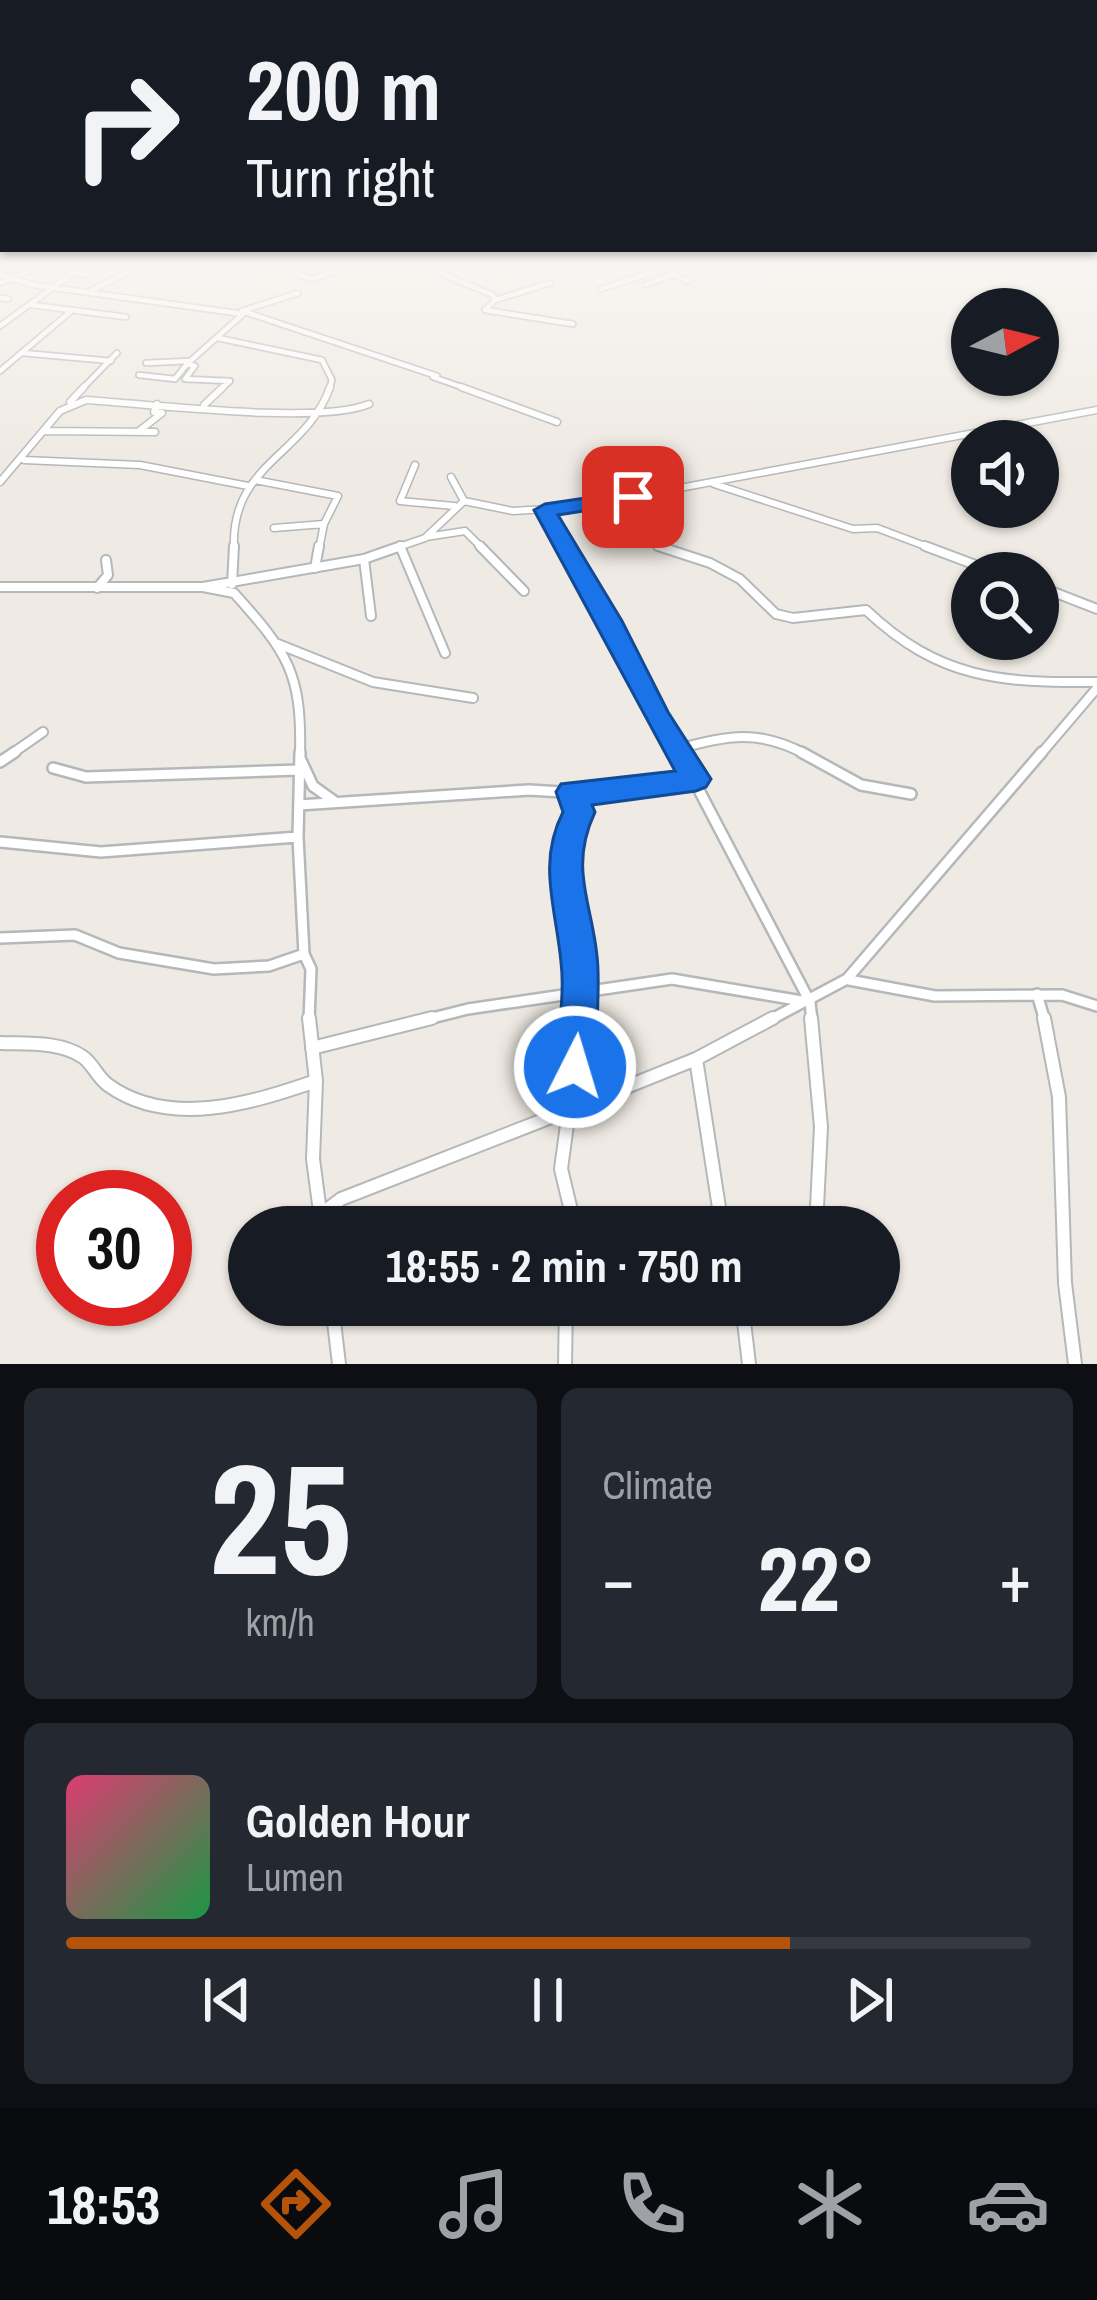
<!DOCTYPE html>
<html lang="en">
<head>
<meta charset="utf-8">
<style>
  :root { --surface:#171b24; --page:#242831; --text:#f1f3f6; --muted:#9ea1a6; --line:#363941; --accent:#b45309 }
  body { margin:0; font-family:"Archivo Narrow",sans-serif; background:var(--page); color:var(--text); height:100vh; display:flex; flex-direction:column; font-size:45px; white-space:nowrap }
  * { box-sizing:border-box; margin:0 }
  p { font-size:39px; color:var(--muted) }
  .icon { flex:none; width:66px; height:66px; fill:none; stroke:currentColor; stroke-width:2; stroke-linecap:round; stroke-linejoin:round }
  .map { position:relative; height:1364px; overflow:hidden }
  .side { display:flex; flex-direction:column; gap:24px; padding:24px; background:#0d0f14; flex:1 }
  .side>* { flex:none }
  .top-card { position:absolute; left:0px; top:0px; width:1098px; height:252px; box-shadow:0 3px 9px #0004; background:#171b24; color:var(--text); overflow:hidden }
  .needle { width:78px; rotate:83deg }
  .buttons { position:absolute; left:951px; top:288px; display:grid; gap:24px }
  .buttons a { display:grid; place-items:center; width:108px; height:108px; border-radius:50%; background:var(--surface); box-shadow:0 3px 9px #0004; font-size:60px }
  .speed { position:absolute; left:36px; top:1170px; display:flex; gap:24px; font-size:60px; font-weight:700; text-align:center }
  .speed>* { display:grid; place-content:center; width:156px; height:156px; border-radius:50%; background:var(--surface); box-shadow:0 3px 9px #0004; line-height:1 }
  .speed .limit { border:18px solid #d22; background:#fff; color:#111 }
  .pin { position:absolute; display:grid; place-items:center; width:102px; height:102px; color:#fff; margin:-51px; border-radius:24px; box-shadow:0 6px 18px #0006 }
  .me { position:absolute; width:132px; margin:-66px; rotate:5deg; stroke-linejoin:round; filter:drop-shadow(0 0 9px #0008) }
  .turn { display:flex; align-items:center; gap:42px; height:252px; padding:0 48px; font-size:54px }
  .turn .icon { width:156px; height:156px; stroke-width:2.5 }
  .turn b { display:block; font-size:84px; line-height:102px }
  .big { font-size:90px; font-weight:700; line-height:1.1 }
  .side .tile { flex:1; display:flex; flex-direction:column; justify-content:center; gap:18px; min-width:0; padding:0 42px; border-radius:18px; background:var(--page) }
  .side .dial { align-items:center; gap:0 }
  .dial b { font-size:156px; line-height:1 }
  .song { display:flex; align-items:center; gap:36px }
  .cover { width:144px; height:144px; border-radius:18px; background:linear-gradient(135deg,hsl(340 70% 55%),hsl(140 70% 35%)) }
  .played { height:12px; border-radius:6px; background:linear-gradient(90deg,var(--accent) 75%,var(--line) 75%) }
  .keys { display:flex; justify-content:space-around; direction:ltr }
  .heat { display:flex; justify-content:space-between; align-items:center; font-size:66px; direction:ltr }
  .side .tiles { flex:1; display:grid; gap:24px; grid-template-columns:1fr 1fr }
  .tile:last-child { grid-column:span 2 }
  .trip { position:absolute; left:228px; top:1206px; width:672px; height:120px; border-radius:60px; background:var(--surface); box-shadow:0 3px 9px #0004; font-weight:700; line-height:120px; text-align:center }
  .menu { display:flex; height:192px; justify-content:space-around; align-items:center; background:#090b0e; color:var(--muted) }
  .menu .icon { width:84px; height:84px }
  .menu .selected { color:var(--accent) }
  .menu b { font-size:54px; color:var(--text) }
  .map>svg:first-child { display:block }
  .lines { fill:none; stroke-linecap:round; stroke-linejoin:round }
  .minor-far4-casing { stroke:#b4b8bb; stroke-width:8 }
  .minor-far3-casing { stroke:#b4b8bb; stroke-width:9 }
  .minor-far2-casing { stroke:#b4b8bb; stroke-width:12 }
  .minor-far1-casing { stroke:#b4b8bb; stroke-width:14 }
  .minor-casing { stroke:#b4b8bb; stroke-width:16 }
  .minor-far4 { stroke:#fff; stroke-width:4.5 }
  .minor-far3 { stroke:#fff; stroke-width:6 }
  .minor-far2 { stroke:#fff; stroke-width:8 }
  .minor-far1 { stroke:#fff; stroke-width:9 }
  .minor { stroke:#fff; stroke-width:12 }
  .route { fill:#1a73e8; stroke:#114b97; stroke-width:3 }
</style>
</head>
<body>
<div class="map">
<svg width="1097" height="1364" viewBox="0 0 1097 1364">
  <rect width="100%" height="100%" fill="#efeae3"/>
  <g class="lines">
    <defs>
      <path id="minor-far4" d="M101,266l7,1
        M310,266l-13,3 -1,5 17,5 20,-7
        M423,266l70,29 2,5
        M0,275l34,10 209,29 -56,50 8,2 -10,13 45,2 -10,9
        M0,283l41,-17
        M550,283l-55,17 -10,10 88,14
        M646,285l27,-11 15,7
        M601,289l55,-18
        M91,291l47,-25
        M298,293l-56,18 195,65
        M0,298l8,1
        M32,305l94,12
        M0,326l73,-53 12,1
        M218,338l104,22 10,20 -3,10
        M23,353l88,8
        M146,363l43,-2
        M0,371l70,-59
        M139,375l36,4 12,-15
        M433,377l37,13
        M81,390l36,-37"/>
      <path id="minor-far3" d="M461,387l96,35
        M70,402l14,-15
        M204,405l19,-18
        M44,431l111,1
        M139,431l23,-18 -8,-1 3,-8
        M24,460l116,5 108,21
        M415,465l-15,36 54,5
        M451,477l13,24
        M255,480l83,16 -14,28 -5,25
        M0,482l60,-71 26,-11c63,4 233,25 283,4
        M714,484l139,45 24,-1 56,21
        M595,505l26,19 20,5 23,20
        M545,510l23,39
        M274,528l50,-4
        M426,537l39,-6 18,18
        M234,549c-4,-86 72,-93 96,-162
        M393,549l32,-11 39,-37 49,10 65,-4 519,-97"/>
      <path id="minor-far2" d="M400,546l45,107
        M480,546l44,45
        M566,546l115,209
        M658,546l52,17 30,16 36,35 17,4 73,-8c73,69 134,73 231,72
        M925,546l72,27
        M364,559l7,57
        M315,568l4,-22
        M232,584l2,-38
        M1038,586l59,23
        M0,587h203l31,6c54,60 68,80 66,162
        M203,587l161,-28 37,-13
        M97,588l11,-13 -2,-15
        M278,644l95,38 100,16
        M677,749c51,-13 80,-21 130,6
        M10,755l33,-23
        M1040,755l57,-67"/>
      <path id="minor-far1" d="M300,752l-2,85 6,117 7,15 -2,52
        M679,752l131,250 2,19
        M801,752l60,33 50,9
        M300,758l13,28 21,15
        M0,762l15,-10
        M53,768l33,9 212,-7
        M572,792c9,25 -3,39 -5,65 -5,55 16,109 15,164
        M299,805l230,-15 66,4 101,-15
        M0,842l101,10 197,-15
        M0,938l75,-3 44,18 95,16 55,-3 35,-12
        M849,980l86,16 127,-1 35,11
        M1037,994l8,27
        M420,1021l48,-12 204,-30 136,23
        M768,1021l79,-42 195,-227"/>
      <path id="minor" d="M309,1018l7,63 -3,78 9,68
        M811,1018l10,109 -5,100
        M1044,1018l15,79 6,186 10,81
        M0,1043c26,1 60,-2 83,14 10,7 14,20 25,28 61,44 144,18 208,-4
        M312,1048l120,-30
        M696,1059l26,168
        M320,1215l21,-16 228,-89 13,-92
        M575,1227l-14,-58 8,-59 127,-51 77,-41
        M332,1305l7,59
        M742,1305l7,59
        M565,1364l1,-59"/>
    </defs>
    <use href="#minor-far4" class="minor-far4-casing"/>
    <use href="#minor-far3" class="minor-far3-casing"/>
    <use href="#minor-far2" class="minor-far2-casing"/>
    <use href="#minor-far1" class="minor-far1-casing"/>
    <use href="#minor" class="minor-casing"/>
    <use href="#minor-far4" class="minor-far4"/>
    <use href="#minor-far3" class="minor-far3"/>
    <use href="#minor-far2" class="minor-far2"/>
    <use href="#minor-far1" class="minor-far1"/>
    <use href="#minor" class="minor"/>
  </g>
  <linearGradient id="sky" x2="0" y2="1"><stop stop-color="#8ccaf1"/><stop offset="0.58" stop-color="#f8f6f2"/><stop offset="1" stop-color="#f8f6f2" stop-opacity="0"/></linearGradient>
  <rect width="1097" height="457" fill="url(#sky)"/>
  <path class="route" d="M633,491l11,6 -3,5 -83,13 64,106 46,91 43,67 -5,8 -10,4 -104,14 3,7c-29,61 2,99 3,159 1,32 -2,64 -3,96l-5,14 -15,5 -14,-5 -6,-14c3,-34 10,-72 6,-105 -5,-54 -24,-99 2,-150l-7,-20 5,-8 114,-13 -141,-261 11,-6z"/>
</svg>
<div class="buttons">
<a><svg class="needle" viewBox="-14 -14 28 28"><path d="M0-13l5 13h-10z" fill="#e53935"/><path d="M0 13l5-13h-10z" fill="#9ea1a6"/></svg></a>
<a><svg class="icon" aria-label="sound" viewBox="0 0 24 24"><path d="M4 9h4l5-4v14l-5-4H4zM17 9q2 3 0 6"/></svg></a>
<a><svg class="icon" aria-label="search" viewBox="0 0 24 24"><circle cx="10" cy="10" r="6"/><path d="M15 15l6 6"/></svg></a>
</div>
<div class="speed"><div class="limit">30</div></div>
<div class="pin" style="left:633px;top:497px;background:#d93025"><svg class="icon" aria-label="arrive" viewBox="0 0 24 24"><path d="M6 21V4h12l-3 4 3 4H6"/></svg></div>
<svg class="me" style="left:575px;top:1067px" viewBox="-20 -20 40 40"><circle r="17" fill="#1a73e8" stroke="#fff" stroke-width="3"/><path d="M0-11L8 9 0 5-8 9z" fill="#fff"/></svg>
<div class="trip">18:55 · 2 min · 750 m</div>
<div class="top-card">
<div class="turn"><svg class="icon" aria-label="right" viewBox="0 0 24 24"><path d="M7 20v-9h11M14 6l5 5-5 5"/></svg><div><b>200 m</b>Turn right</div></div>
</div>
</div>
<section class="side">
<div class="tiles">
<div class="tile dial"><b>25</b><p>km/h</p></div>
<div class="tile"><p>Climate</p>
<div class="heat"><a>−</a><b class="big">22°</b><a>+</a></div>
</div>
<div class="tile">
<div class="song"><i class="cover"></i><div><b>Golden Hour</b><p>Lumen</p></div></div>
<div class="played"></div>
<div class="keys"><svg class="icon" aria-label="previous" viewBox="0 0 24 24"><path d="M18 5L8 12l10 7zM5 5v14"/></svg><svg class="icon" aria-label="pause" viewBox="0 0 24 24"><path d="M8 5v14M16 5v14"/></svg><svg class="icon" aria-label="next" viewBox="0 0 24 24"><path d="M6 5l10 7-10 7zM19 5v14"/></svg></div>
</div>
</div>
</section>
<nav class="menu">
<b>18:53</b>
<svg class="icon selected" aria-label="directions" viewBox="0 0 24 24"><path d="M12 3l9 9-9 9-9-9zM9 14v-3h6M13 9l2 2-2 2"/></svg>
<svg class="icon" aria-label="music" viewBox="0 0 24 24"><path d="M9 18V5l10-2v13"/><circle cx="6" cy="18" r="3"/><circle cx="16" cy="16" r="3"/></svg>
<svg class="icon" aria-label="phone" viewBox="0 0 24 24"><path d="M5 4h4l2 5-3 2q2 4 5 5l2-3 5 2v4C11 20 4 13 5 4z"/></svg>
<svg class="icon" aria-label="climate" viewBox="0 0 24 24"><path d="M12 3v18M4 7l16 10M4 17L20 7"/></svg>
<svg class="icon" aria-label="car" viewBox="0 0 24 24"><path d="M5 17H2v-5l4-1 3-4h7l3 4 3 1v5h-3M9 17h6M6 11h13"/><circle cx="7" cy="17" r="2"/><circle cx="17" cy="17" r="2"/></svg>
</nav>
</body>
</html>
